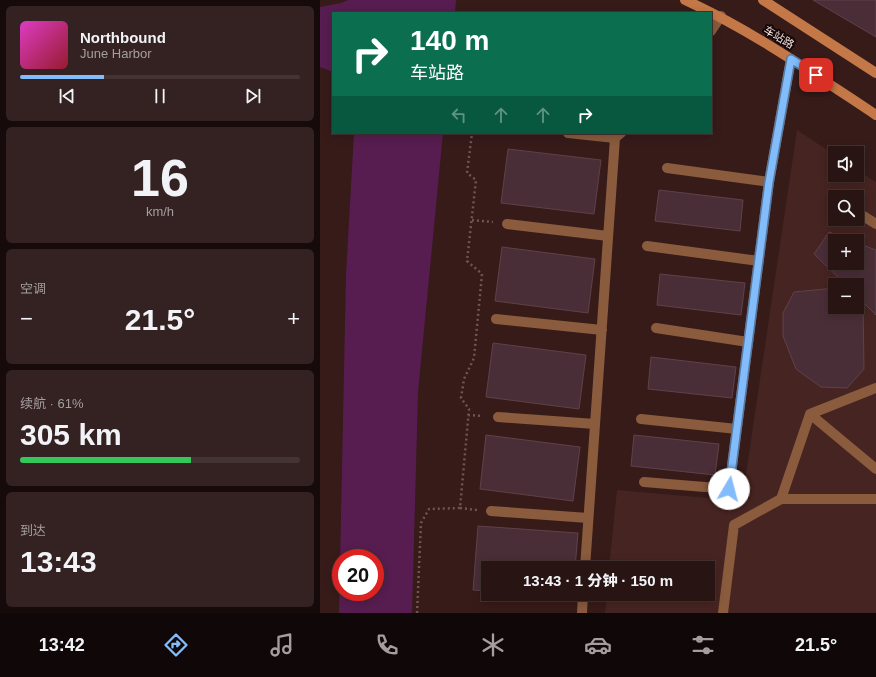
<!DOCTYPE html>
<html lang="zh">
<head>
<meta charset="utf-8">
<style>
  :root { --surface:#281413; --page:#342121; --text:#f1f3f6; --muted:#a59ea0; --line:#433; --accent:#83bcfb }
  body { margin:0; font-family:Arial,"Noto Sans SC",sans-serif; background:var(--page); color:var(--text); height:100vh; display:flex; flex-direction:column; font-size:15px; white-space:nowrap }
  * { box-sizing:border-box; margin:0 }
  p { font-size:13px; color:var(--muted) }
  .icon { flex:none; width:22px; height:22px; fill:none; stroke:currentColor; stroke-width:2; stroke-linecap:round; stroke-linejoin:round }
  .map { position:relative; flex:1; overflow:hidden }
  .details { display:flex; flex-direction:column; gap:6px; padding:6px; background:#160b0a; width:320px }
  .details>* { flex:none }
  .hud { position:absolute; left:12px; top:12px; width:380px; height:122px; border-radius:0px; box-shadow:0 2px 10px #0003,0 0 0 1px var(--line); background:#0b6e4f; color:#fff; overflow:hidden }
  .tools { position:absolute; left:508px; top:146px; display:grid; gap:8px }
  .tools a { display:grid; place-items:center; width:36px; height:36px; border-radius:0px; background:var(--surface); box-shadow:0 2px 10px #0003,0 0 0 1px var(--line); font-size:20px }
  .speed { position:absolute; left:12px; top:549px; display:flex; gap:8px; font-size:20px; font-weight:700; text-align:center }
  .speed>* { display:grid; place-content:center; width:52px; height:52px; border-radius:50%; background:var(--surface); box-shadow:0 2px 10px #0003,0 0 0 1px var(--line); line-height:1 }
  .speed .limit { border:6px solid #d22; background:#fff; color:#111 }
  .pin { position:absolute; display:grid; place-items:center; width:34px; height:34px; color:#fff; margin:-17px; border-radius:8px; box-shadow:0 2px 6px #0006 }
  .me { position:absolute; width:44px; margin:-22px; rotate:8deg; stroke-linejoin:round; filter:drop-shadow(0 0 3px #0008) }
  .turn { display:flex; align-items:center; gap:14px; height:84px; padding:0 12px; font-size:18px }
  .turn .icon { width:52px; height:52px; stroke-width:2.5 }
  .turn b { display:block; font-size:28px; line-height:34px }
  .lanes { display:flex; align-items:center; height:38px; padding:0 12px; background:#0003; justify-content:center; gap:20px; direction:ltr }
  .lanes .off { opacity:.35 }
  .big { font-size:30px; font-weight:800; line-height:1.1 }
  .details .tile { flex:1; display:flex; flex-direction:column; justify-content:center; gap:6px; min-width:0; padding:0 14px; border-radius:6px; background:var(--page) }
  .details .dial { align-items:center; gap:0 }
  .dial b { font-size:52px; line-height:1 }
  .song { display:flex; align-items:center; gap:12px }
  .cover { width:48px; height:48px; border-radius:6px; background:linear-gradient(135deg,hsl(310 70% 55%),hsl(350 70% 35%)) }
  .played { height:4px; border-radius:2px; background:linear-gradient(90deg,var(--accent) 30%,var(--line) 30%) }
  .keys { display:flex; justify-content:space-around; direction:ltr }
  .heat { display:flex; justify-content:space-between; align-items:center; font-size:22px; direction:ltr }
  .charge { height:6px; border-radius:3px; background:linear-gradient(90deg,#34c759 61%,var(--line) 0) }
  .trip { position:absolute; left:161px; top:561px; width:234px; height:40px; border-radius:0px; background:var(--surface); box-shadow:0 2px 10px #0003,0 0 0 1px var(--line); font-weight:800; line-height:40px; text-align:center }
  .tab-bar { display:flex; height:64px; justify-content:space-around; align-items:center; background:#100808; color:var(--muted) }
  .tab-bar .icon { width:28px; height:28px }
  .tab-bar .selected { color:var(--accent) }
  .tab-bar b { font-size:18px; color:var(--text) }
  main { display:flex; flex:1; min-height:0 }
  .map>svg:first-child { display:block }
  .built { fill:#462421; fill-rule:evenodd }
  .water { fill:#571d50; fill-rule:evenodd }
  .building { fill:#4a2e37; stroke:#5f414a }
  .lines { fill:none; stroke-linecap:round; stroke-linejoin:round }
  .path { stroke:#6f5654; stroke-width:2.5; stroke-dasharray:2 3; stroke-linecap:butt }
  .service { stroke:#8a5b3d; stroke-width:10 }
  .secondary { stroke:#c47847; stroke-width:10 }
  .route-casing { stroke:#557aa3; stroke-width:10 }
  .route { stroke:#83bcfb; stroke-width:7 }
  .labels { text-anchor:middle; stroke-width:4; stroke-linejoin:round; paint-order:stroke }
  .street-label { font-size:11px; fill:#f1dddb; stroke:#150908 }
</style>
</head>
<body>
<main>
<section class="details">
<div class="tile">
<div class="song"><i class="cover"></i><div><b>Northbound</b><p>June Harbor</p></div></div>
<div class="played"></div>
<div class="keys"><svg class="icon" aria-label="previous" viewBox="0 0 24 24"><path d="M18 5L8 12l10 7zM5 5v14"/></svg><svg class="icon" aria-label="pause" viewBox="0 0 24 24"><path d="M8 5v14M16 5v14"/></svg><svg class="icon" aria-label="next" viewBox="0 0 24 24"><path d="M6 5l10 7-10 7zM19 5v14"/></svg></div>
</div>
<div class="tile dial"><b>16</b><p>km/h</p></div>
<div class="tile"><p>空调</p>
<div class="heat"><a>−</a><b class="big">21.5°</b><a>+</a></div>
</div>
<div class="tile"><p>续航 · 61%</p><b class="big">305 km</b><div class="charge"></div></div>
<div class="tile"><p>到达</p><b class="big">13:43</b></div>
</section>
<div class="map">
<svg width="556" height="613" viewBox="0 0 556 613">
  <rect width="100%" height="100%" fill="#361b19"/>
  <path class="built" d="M477,130l38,25v20h22v-5l19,12v431h-271l2,-19h101v-26h-99l8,-78 125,11zM515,197h22v22h-22zM515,241h22v22h-22zM515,285h22v22h-22z"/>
  <path class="water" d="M28,0h108l-1,13h-122v59l-13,-5v-60l21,-4z
    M34,133h89l-25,259 -6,221h-73l7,-338zM21,558h34v34h-34z"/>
  <path class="building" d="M493,0h63v37z
    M188,149l93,11 -7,54 -93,-11z
    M339,190l84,10 -3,31 -85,-10z
    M509,232l23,9h-17v22h22v-20l19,7v65l-13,-13 1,67 -17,19 -26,-1 -25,-18 -13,-33v-23l11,-21 41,-4v19h22v-22h-11l-32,-31z
    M182,247l93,12 -7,54 -93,-12z
    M340,274l85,9 -4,32 -84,-10z
    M173,343l93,12 -7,54 -93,-12z
    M331,357l85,10 -4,31 -84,-9z
    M166,435l94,12 -7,54 -93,-12z
    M314,435l85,9 -4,31 -84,-9z
    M158,526l100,7 -3,35h-87v23l-15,-1z"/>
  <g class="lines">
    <path class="path" d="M152,220l21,2
      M148,415l15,1
      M140,508l17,2
      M97,613l4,-90 8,-14 31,-1 9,-99 -8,-11 3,-19 10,-21 8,-84 -15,-13 9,-81 -9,-7 5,-40"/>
    <path class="service" d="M391,31l10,-15
      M248,133l47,5
      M347,168l102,14
      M537,212l19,12
      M187,224l101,12
      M327,246l112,15
      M176,319l106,11
      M336,328l92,14
      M490,414l66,-26
      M178,417l97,7
      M321,419l96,10
      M556,469l-66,-55 -29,85h95
      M324,482l85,7 40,-307 22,-123
      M171,511l97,7
      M265,568l30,-430 6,-5
      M262,613l1,-19
      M403,613l11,-88 47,-26"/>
    <path class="secondary" d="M365,0c68,31 129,74 191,115
      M443,0l113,73"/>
  </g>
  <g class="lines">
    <defs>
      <path id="route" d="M409,489l40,-307 22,-123 25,16"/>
    </defs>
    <use href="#route" class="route-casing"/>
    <use href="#route" class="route"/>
  </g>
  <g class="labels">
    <g class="street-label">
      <text transform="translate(459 37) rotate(31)" y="4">车站路</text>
    </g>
  </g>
</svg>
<div class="tools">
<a><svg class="icon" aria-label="sound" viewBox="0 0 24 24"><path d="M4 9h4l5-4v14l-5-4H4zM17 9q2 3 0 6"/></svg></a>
<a><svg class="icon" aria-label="search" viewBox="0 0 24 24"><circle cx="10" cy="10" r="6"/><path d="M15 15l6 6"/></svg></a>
<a>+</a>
<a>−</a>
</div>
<div class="speed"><div class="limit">20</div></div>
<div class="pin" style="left:496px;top:75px;background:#d93025"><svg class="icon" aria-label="arrive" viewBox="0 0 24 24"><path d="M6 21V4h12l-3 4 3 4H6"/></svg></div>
<svg class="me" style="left:409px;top:489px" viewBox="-20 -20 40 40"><circle r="19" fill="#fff"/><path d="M0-13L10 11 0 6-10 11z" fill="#83bcfb"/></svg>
<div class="trip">13:43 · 1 分钟 · 150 m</div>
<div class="hud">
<div class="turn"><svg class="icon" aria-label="right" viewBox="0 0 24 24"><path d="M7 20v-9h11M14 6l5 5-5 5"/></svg><div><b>140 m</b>车站路</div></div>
<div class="lanes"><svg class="icon off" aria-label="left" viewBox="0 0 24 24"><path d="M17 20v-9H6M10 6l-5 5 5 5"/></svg><svg class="icon off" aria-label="ahead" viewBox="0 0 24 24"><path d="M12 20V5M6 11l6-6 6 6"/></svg><svg class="icon off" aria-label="ahead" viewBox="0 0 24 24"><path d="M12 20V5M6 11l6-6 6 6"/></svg><svg class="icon" aria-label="right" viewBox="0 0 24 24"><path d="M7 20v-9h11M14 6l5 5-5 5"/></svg></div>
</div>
</div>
</main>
<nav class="tab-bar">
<b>13:42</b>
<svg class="icon selected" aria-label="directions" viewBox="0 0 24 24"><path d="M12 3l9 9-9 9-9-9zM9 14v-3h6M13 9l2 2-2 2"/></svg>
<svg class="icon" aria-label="music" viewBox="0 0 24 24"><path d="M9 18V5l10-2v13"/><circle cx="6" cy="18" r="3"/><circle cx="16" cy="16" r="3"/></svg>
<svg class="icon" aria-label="phone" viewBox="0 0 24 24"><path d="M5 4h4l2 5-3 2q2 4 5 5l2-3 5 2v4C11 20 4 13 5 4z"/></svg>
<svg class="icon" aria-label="climate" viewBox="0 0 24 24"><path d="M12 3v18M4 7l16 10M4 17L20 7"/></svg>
<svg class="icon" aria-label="car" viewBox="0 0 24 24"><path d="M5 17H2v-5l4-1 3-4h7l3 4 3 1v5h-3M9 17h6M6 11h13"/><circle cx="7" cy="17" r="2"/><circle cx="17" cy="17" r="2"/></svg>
<svg class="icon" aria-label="filters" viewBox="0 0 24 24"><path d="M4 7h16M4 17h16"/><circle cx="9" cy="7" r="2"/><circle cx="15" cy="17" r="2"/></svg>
<b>21.5°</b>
</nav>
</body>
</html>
